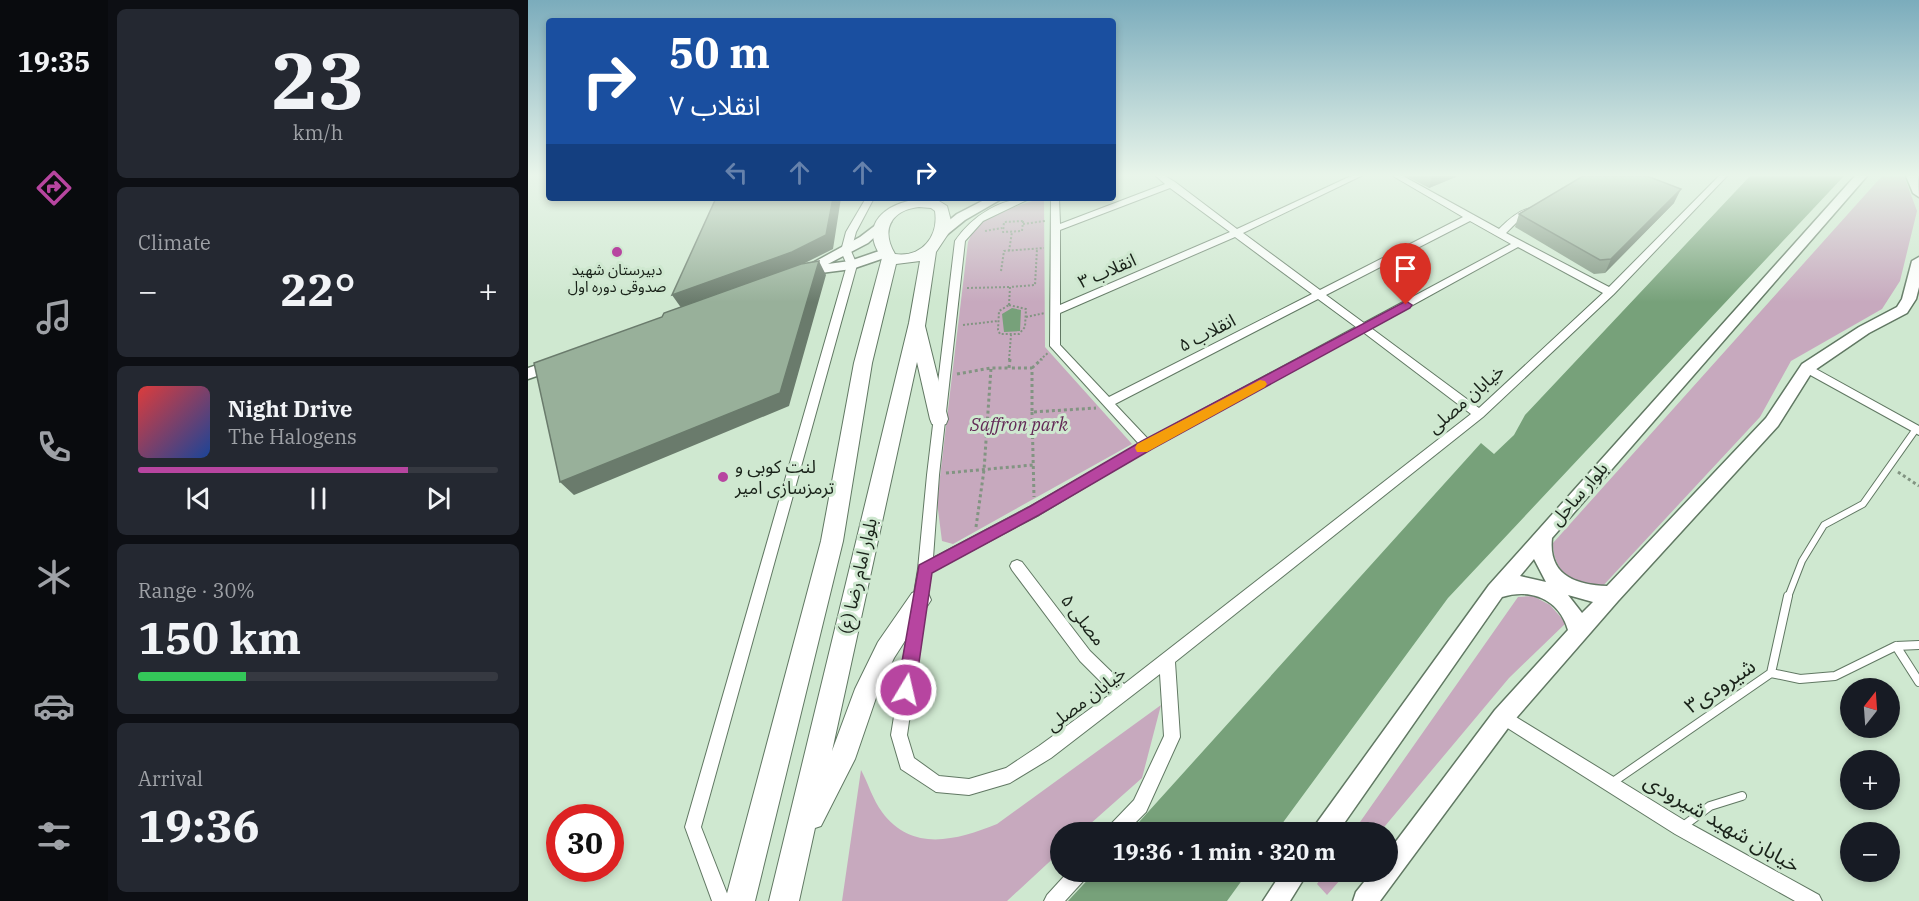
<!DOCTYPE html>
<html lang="en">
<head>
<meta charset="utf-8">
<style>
  :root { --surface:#171b24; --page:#242831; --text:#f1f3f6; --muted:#9ea1a6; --line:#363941; --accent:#b745a0 }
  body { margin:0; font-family:"IBM Plex Serif","Noto Sans Arabic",serif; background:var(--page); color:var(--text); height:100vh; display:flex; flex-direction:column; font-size:22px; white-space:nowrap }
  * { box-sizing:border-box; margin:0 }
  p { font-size:20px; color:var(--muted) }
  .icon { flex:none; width:33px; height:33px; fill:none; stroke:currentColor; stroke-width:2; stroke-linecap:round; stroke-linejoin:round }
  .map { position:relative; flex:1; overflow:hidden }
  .side { display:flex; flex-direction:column; gap:9px; padding:9px; background:#0d0f14; width:420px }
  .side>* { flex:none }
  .hud { position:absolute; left:18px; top:18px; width:570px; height:183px; border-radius:6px; box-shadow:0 3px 9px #0003; background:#1a4fa0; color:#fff; overflow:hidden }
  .needle { width:39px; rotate:17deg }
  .tools { position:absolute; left:1312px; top:678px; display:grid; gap:12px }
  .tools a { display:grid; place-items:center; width:60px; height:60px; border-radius:50%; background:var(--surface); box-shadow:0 3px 9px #0003; font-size:30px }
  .speed { position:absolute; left:18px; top:804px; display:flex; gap:12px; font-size:30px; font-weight:700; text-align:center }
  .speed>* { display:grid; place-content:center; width:78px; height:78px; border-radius:50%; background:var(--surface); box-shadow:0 3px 9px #0003; line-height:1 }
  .speed .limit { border:9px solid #d22; background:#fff; color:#111 }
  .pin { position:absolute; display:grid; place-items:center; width:51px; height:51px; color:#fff; margin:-62px -26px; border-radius:50% 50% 50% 0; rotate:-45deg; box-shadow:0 0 6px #0007 }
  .pin .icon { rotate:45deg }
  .me { position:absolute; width:66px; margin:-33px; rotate:9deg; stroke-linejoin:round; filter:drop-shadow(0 0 4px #0008) }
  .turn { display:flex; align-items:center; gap:21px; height:126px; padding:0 24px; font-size:27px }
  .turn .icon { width:78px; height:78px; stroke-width:2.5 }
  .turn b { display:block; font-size:42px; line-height:51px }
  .lanes { display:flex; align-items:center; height:57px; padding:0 24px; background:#0003; justify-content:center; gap:30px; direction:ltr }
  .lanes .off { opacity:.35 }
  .big { font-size:45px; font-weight:700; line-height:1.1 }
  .side .card { flex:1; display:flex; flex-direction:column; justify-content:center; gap:9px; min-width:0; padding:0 21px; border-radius:9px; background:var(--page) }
  .side .dial { align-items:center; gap:0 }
  .dial b { font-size:78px; line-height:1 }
  .song { display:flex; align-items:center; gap:18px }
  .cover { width:72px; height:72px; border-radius:9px; background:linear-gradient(135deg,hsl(0 70% 55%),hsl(220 70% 35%)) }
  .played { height:6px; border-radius:3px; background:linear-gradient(90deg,var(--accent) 75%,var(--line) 75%) }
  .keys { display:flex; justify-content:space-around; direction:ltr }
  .heat { display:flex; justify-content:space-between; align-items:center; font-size:33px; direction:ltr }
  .charge { height:9px; border-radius:4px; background:linear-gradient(90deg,#34c759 30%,var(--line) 0) }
  .trip { position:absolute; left:522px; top:822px; width:348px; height:60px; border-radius:30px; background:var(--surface); box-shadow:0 3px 9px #0003; font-weight:700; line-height:60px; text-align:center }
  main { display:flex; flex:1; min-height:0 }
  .dock { display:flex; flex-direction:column; width:108px; justify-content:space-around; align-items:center; background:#090b0e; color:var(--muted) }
  .dock .icon { width:42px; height:42px }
  .dock .on { color:var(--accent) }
  .dock b { font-size:27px; color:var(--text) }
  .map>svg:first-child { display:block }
  .green { fill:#c7a9be }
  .water { fill:#77a17a }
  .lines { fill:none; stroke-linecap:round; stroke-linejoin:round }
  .lane-far1-casing { stroke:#617863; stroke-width:8 }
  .lane-casing { stroke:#617863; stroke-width:10 }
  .street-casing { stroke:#617863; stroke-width:2 }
  .secondary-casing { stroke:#617863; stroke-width:3 }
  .primary-casing { stroke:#617863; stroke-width:2 }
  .path-far1 { stroke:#829482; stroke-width:2; stroke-dasharray:2 2; stroke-linecap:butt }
  .path { stroke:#829482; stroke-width:3; stroke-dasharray:3 3; stroke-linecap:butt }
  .lane-far1 { stroke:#fff; stroke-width:6 }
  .lane { stroke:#fff; stroke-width:8 }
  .street { fill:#fff; fill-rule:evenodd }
  .secondary { fill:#fff; fill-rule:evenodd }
  .primary { fill:#fff; fill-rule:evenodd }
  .wall { fill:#839784 }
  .shaded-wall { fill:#6a7b6c }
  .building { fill:#98b09a; stroke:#6a7b6c; stroke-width:1.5 }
  .route { fill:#b745a0; stroke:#772d68; stroke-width:1.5 }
  .slow { fill:#f59e0b }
  .poi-dot { fill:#b745a0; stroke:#cfe8d0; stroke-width:2 }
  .labels { text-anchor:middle; stroke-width:6; stroke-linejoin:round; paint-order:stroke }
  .far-poi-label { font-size:15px; fill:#192219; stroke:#cfe8d0 }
  .street-label { font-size:18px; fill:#192219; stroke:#cfe8d0 }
  .park-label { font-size:18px; font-style:italic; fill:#632a57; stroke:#cfe8d0 }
  .poi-label { font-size:18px; fill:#192219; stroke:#cfe8d0; text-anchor:start }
  .near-street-label { font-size:21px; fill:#192219; stroke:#cfe8d0 }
</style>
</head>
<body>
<main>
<nav class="dock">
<b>19:35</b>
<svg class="icon on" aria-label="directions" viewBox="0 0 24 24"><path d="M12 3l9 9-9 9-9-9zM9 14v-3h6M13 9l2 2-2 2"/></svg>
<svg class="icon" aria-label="music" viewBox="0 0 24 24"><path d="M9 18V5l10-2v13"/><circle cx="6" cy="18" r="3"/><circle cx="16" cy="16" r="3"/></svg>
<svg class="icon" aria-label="phone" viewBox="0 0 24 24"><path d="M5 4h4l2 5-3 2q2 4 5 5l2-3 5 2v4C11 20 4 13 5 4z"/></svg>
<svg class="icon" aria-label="climate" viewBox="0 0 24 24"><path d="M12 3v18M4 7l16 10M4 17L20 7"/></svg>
<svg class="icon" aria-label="car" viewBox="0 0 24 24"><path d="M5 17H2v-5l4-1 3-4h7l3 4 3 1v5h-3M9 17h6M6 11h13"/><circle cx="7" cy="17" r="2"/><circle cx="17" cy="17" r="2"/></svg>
<svg class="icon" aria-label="filters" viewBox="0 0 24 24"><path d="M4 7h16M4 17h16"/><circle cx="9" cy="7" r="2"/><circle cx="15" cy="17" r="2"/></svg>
</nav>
<section class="side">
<div class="card dial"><b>23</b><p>km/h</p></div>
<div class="card"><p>Climate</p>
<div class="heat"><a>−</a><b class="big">22°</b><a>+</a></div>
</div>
<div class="card">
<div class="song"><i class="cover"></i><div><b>Night Drive</b><p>The Halogens</p></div></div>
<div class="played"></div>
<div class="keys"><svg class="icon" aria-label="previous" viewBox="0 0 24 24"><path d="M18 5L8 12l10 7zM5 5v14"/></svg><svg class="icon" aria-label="pause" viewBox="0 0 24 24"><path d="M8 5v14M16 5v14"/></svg><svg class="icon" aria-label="next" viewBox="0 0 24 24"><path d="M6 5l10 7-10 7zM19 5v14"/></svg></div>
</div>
<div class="card"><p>Range · 30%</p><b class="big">150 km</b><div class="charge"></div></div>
<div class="card"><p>Arrival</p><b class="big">19:36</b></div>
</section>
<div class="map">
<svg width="1391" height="901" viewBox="0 0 1391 901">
  <rect width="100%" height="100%" fill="#cfe8d0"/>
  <path class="green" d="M1354,176h22l13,35 -17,70 -18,28 -91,52 -31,56 -160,172c-27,-5 -47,-17 -47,-46z
    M516,198l1,149 87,97 -179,100 -11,-3 -5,-39 31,-260c2,-4 4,-10 6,-13 13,-14 52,-27 70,-31z
    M1005,596l17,9 16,18 -57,55 -129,154h-27l165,-235z
    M633,705l-19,73 -61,54h-21v20l-53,49h-165l19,-131c7,13 12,30 21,42 30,41 75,28 115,12z
    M797,872h22l-20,23 -10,-11z"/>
  <path class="water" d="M1222,176h94l-396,422 -172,234h-146l351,-389 13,11 20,-19 11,-20z
    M484,308l9,2 -1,21 -16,1 -2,-18z
    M567,872h153l-21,29h-159z"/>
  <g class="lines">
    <defs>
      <path id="lane-far1" d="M1260,597l14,-36 22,-36 39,-21 53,-75"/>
      <path id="lane" d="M1368,646l23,36
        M1243,673l17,-77
        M1085,782l158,-109 29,6 35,-3 61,-30 23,-1
        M1154,827l28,-21 32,-10"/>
      <path id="street" d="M628,176h9l10,6 62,47 114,-53h10l-118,57 77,57 143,-73 -70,-41h10l96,53c9,-9 23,-22 36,-21v4l-19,11 -10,10 103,54 110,-111h8l-113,118 -131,123 -308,245 5,75 -34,75 -20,20h-19l2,-6 25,-26 30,-64 -4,-62 -109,84 -41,25 -41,12 -33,-3 -35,-23 -10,-34 27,-166 9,-94 28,-234c17,-25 46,-43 76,-43l-48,23 -18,20 -26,234 -6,83 96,-51 110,-63 -89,-98 1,-148h8l1,26 105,-40zM642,188l60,44 -170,73v-75zM942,221l41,23 -147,79 -38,-28zM707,237l77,57 -203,103 -49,-52v-32zM990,247l85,46 -124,115 -108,-80zM790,299l38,28 -208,112 -33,-35zM835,332l108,82 -347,270 -34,-33 -68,-89 -5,-2 -5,2 -2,4 2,4 68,91 32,32 -73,53 -33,22 -37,11 -30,-3 -25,-18 -7,-23 24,-163 108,-57 112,-67z
        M338,198h8l-18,34 -5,19 6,14 -156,562 29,74h-18l-27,-74 162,-562 -6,-14 5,-19z
        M1279,364l112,62v9l-116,-64 -1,-3 1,-3z
        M975,709l184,113 132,73 3,6h-27l-120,-67 -177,-112 -3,-5 3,-5z
        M540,872h21l-3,6 -21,23h-21l3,-6z"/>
      <path id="secondary" d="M1327,176h12l-315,362c-4,37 23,47 55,48l159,-168 36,-54 57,-37 38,-20 5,-8 10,-38 7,-4v30l-3,12 -9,14 -38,20 -57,39 -34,54 -160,175 -107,123 -131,177h-27l3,-9 16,-20h16v-20l107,-142 73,-80c-9,-31 -37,-42 -66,-33l-164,235h-25l3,-8 173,-239zM1006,559l12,23 -26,-6zM1040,595l25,7 -11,11z
        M1378,176h12l1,21 -6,-4z
        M460,198h15l-38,22 -21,17h-8l-2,-3 2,-3 21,-17z
        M357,218l6,4 -23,21 -40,21 22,-3 35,-12 5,1 1,3 -1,3 -38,13 -47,6 -7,-4 62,-34z
        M27,359l7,5 -2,4 -32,11v-11z
        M754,872h26l-18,29h-27z"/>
      <path id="primary" d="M391,199l20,2 8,5 4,15 -1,10 -14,21 -11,74 23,93 -2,5 -7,2 -7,-2 -2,-5 -13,-57 -85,389 23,-62 23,-47 34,-49 8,-3 8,3 3,7 -37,58 -16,34 -23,67 -34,67 -6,2 -16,73h-30l140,-578 11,-62 -24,3 -24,99 -29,178 -88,360h-30l96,-360 33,-178 28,-105c-24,-34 4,-55 37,-59zM391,207l12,1 4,3c4,25 -13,47 -40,43 -15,-25 -3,-44 24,-47z"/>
    </defs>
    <use href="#lane-far1" class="lane-far1-casing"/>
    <use href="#lane" class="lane-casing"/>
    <use href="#street" class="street-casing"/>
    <use href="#secondary" class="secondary-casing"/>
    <use href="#primary" class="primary-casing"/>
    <path class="path-far1" d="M495,221l-1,10 -19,1 1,-10z
      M495,224l22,-3
      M457,231l17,-3
      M481,251l3,-19
      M473,271l3,-20 40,-3
      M439,288l43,-1
      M481,305l17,4 -1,18 -6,7h-19l-2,-4 1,-19z
      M481,305l1,-18 25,-2 2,-36
      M498,317l19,-4
      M435,325l35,-4
      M481,360l2,-25
      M512,360l9,-8"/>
    <path class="path" d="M482,359l-1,9h23v44l64,-4
      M504,368l10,-9
      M429,374l34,-6h18
      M504,412l2,85
      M1370,472l21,14
      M418,473l87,-8
      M448,527l8,-57 7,-102"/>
    <use href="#lane-far1" class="lane-far1"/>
    <use href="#lane" class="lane"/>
    <use href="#street" class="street"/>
    <use href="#secondary" class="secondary"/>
    <use href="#primary" class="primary"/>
  </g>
  <path class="wall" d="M878,176h52l-29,12z
    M1146,203l-69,70 -11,1 -79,-47 4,-13z"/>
  <path class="shaded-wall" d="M904,176h26l-29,12z
    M1153,189l-7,14 -69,70 6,-14z
    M305,198h8l-8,51 -34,17 -117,43 -10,-14z
    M291,261l7,14 -37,131 -215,89 -14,-13z"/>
  <path class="building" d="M1055,176h64l34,13 -70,70 -11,1 -81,-46z
    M188,198h117l-7,37 -34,17 -120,43z
    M291,261l-39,132 -220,89 -26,-119 128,-46 2,-4 137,-49z"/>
  <linearGradient id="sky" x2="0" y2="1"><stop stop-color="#7bacbc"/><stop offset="0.58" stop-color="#e9f5ea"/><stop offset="1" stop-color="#e9f5ea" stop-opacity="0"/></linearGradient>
  <rect width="1391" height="302" fill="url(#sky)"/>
  <path class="route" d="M878,301l6,4 -2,3 -258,141 -113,66 -107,58 -17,117 -3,6 -6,2 -6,-2 -3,-6 22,-125 110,-58 113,-66z"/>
  <path class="slow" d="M732,380l5,1 2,3 -2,3 -118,65h-10l-2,-4 2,-4z"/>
  <g class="poi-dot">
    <circle cx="89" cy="252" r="6"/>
    <circle cx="195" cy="477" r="6"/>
  </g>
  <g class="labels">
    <g class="far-poi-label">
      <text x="89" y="275">دبیرستان شهید<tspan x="89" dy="17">صدوقی دوره اول</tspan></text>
    </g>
    <g class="street-label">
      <text transform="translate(579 271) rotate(-23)" y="6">انقلاب ۳</text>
      <text transform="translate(679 333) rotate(-27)" y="6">انقلاب ۵</text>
      <text transform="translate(938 399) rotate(-41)" y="6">خیابان مصلی</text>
      <text transform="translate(1051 494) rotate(-49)" y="6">بلوار ساحل</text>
      <text transform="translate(330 576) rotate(-77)" y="6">بلوار امام رضا (ع)</text>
      <text transform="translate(555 620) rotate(52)" y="6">مصلی ۵</text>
      <text transform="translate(558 699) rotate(-37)" y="6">خیابان مصلی</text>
    </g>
    <g class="park-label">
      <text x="491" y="431">Saffron park</text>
    </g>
    <g class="poi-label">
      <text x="207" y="473">لنت کوبی و<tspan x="207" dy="21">ترمزسازی امیر</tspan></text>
    </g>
    <g class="near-street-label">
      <text transform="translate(1192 686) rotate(-34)" y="7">شیرودی۳</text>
      <text transform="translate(1194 823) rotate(30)" y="7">خیابان شهید شیرودی</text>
    </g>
  </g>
</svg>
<div class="tools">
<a><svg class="needle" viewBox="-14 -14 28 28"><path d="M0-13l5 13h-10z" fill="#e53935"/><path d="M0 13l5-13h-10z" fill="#9ea1a6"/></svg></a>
<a>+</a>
<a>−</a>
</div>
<div class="speed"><div class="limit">30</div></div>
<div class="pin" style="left:878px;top:305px;background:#d93025"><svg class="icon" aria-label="arrive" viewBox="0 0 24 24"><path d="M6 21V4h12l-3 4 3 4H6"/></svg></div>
<svg class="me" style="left:378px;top:690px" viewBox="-20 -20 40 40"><circle r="17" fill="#b745a0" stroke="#fff" stroke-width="3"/><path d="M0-11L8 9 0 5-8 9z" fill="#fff"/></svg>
<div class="trip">19:36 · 1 min · 320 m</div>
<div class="hud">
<div class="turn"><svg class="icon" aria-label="right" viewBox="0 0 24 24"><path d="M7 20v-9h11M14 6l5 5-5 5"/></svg><div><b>50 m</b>انقلاب ۷</div></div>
<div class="lanes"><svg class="icon off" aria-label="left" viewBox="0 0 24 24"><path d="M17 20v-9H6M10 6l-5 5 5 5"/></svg><svg class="icon off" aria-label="ahead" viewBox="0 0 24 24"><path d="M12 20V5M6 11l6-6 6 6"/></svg><svg class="icon off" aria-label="ahead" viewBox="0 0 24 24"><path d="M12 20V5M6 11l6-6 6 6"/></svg><svg class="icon" aria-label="right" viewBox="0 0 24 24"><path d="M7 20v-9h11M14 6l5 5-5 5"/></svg></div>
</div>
</div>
</main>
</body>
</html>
